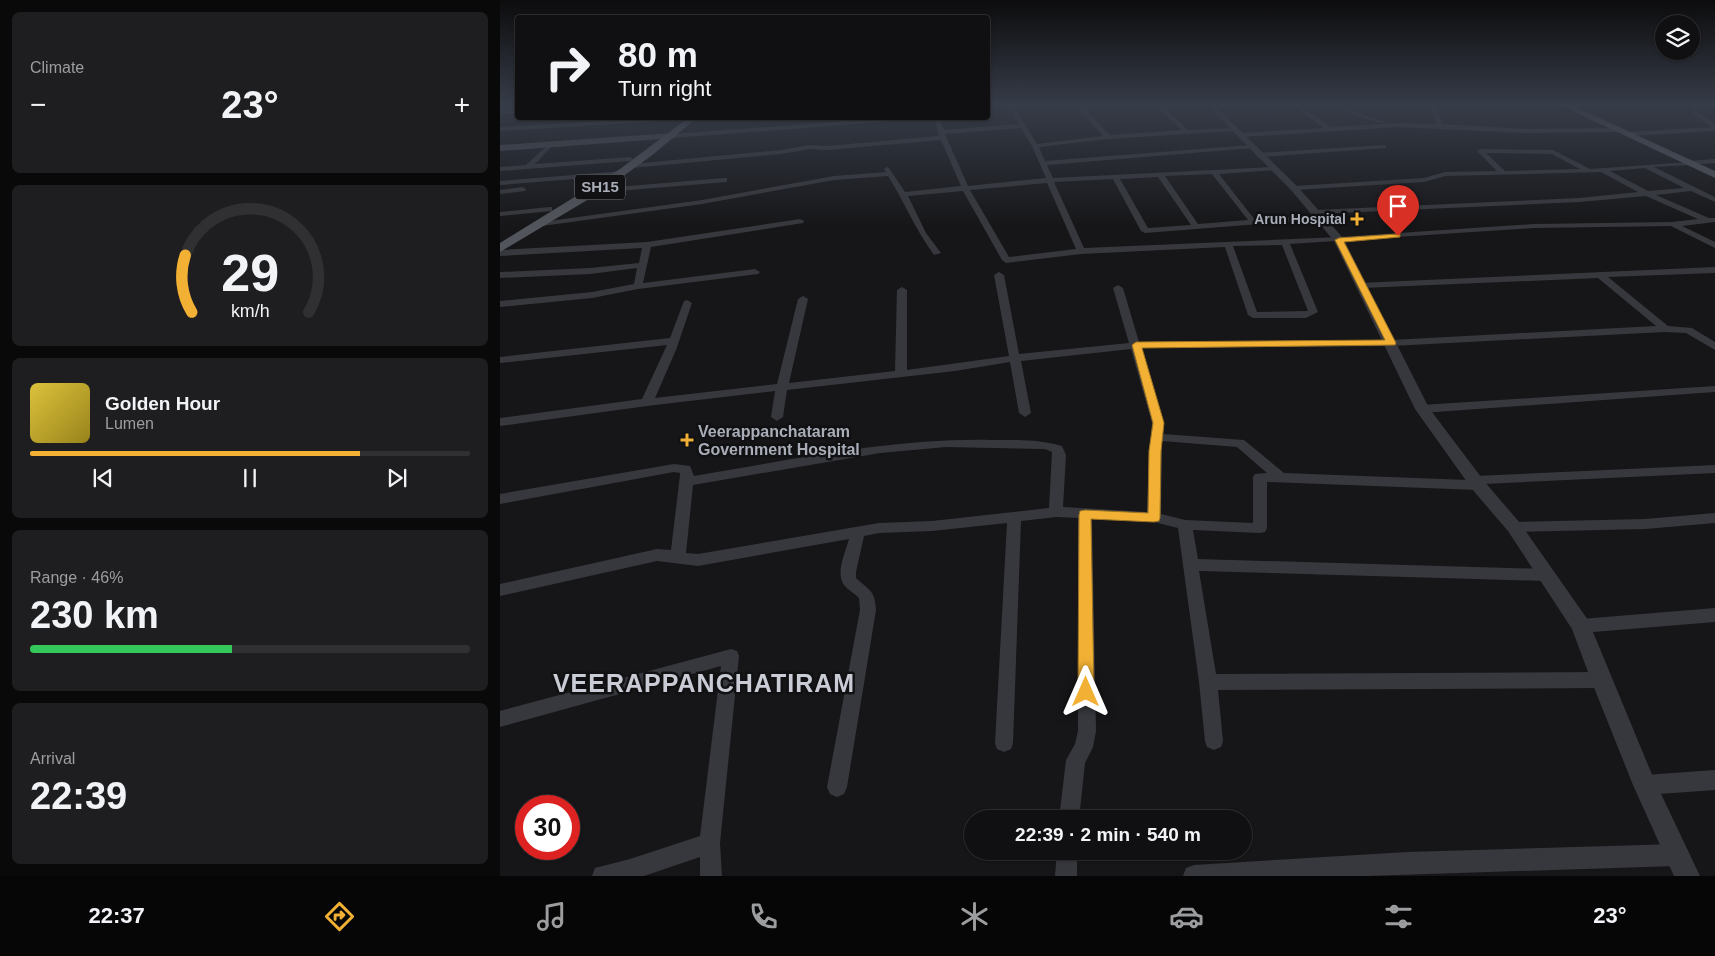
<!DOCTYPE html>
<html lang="en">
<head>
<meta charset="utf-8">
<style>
  :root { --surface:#101012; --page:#1e1e20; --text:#f1f3f6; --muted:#9c9d9f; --line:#303032; --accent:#f2b134 }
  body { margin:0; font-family:Helvetica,sans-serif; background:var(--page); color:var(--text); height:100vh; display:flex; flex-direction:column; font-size:19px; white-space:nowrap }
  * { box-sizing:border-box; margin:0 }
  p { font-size:16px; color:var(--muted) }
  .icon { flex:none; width:28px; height:28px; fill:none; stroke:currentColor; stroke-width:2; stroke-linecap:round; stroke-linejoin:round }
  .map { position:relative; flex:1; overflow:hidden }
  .panel { display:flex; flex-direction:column; gap:12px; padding:12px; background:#09090a; width:500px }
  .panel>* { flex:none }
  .banner { position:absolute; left:15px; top:15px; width:475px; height:105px; border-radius:5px; box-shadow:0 1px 4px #0004,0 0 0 1px var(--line); background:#101012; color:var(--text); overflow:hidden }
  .tools { position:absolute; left:1155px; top:15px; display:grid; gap:10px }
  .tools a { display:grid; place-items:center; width:45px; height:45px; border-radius:50%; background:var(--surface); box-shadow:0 1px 4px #0004,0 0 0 1px var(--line); font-size:25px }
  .speed { position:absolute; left:15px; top:795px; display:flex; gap:10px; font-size:25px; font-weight:700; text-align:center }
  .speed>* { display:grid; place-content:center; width:65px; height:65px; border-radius:50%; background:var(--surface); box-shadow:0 1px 4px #0004,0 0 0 1px var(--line); line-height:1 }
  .speed .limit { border:8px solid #d22; background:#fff; color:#111 }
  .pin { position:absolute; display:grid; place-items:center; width:42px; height:42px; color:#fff; margin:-51px -21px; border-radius:50% 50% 50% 0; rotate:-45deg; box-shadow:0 0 5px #0007 }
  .pin .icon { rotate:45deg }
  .me { position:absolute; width:55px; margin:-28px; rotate:0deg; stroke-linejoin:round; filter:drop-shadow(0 0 4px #0008) }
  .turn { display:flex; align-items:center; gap:18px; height:105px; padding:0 20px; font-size:22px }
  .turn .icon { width:65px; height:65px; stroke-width:2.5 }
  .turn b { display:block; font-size:35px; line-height:42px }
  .big { font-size:38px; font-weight:700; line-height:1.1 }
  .panel .tile { flex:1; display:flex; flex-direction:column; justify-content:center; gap:8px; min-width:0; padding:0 18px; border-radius:8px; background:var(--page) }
  .panel .dial { align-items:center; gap:0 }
  .dial svg { height:130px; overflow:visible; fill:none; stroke:var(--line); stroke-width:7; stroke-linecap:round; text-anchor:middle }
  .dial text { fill:var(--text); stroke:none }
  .song { display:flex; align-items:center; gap:15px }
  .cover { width:60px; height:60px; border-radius:8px; background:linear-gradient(135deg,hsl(50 70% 55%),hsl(50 70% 35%)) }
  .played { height:5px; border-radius:2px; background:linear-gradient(90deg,var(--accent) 75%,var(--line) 75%) }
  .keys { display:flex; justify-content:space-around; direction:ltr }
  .heat { display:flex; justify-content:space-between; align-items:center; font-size:28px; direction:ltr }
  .charge { height:8px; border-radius:4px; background:linear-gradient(90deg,#34c759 46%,var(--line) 0) }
  .trip { position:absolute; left:464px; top:810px; width:288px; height:50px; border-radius:25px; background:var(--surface); box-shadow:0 1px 4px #0004,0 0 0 1px var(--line); font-weight:700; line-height:50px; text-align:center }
  .tab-bar { display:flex; height:80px; justify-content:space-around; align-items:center; background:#060607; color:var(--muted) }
  .tab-bar .icon { width:35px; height:35px }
  .tab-bar .current { color:var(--accent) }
  .tab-bar b { font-size:22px; color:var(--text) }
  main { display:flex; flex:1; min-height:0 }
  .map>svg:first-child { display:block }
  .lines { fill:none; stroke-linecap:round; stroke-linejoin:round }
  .minor { fill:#37383d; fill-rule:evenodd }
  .tertiary { fill:#37383d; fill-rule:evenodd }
  .secondary { fill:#45474d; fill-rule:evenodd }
  .primary { fill:#53555c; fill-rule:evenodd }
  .route { fill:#f2b134; stroke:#9d7322 }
  .poi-dot { fill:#f2b134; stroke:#111113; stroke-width:2 }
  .labels { text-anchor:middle; stroke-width:5; stroke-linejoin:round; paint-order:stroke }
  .far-poi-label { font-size:14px; font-weight:bold; fill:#a8adb8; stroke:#111113; text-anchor:end }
  .shield { fill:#111113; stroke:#7b7e86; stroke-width:1 }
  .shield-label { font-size:15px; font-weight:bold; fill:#a8adb8 }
  .poi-label { font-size:16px; font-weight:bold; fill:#a8adb8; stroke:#111113; text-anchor:start }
  .near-district-label { font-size:25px; font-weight:bold; letter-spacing:1px; fill:#c9ccd4; stroke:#111113 }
</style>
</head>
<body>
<main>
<section class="panel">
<div class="tile"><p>Climate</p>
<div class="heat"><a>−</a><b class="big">23°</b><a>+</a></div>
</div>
<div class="tile dial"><svg viewBox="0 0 100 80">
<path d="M14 69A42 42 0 1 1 86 69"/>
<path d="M14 69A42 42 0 0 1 10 34" stroke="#f2b134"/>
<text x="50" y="56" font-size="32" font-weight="700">29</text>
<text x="50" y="72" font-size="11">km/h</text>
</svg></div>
<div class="tile">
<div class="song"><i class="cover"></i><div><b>Golden Hour</b><p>Lumen</p></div></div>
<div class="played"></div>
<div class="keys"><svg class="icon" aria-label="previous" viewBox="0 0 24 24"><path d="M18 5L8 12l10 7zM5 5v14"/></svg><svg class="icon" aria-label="pause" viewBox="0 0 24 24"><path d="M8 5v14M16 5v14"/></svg><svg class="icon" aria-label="next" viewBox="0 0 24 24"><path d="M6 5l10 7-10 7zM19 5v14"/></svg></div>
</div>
<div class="tile"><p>Range · 46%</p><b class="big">230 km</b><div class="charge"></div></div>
<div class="tile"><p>Arrival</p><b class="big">22:39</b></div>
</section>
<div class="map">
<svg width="1215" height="876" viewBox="0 0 1215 876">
  <rect width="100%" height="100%" fill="#161618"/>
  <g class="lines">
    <path class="minor" d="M506,104h6l25,40 66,-8 -29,-32h6l30,31 72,-5 -29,-26h7l28,26 48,-2 -2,3 -126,8 -69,8 6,14 206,-16 2,1v2l-206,17 6,13 220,-11 2,1v2l-56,4 36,46 66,-5 4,2 -4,2 -176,14 -4,-2 -28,-52 -59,3 30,66 255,-11 195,-13 138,-2 26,-3 -52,-23 -67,6 -263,12 -4,-2 4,-2 263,-12 59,-6 -37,-20 -156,4 -21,6 -130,8 -4,-2 4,-2 130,-8 21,-6 52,-1 -20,-20 3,-2 73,1 37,19 100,-7 1,1 -3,2 -34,2 61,30v5l-24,-11 -35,4 53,23h6v4l-33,4 33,16v6l-44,-22 -137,2 -244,16 28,68 -12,6h-53l-5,-3 -23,-68 -144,7 -75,9 -4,-3 -39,-69 -55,5 18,37 15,20 -7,2c-19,-26 -29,-52 -46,-79l-54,4 -132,24 -160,22 -4,-2 4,-2 160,-22 132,-24 52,-4 -2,-3 3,-2 2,1 16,24 56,-6 -20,-46 -114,10 -17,-1 -29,5 -149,14 -3,-2 3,-2 149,-14 29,-5 17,1 112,-10 -5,-18h6l4,12 75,-6zM521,128l11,18 14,32 -78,8 -23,-52zM986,153l66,1 28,15 -75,2zM1145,168l39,20 -36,3 -38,-20zM712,174l36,46 -50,4 -33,-48zM658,177l33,48 -43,3 -28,-49zM547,183l29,66 -67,8 -39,-67zM782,245l26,66 -51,1 -24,-66z
      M790,104h7l34,23 67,-4 38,1 -5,-16 3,-2 3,2 5,16 85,5 91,-1 3,2 -3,2 -91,1 -129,-6 -157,10 -3,-2 3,-2 83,-5z
      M819,104h10l57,18 -5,1z
      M1194,104h6l-4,7 19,13v7l-86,5 -3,-2 3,-2 83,-5 -21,-15z
      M18,109v4l-18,1v-4z
      M161,118h24l-3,2 -182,11v-4z
      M391,118h20l-3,2 -236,18 -3,-2 3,-2z
      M51,142l2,1v2l-18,19 95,-7 3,2 -3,2 -130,10v-4l26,-2z
      M884,145l2,1v2l-128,9 -3,-2 3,-2z
      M122,171l4,2 -1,2 -125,10v-4z
      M224,178h3v4l-134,11 -4,-2 4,-2z
      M22,187l4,2 -1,2 -25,3v-4z
      M49,207h3v4l-52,5v-4z
      M300,219l4,2 -1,2 -152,24 -8,36 112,-14 5,3 -2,2 -120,15 -46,9 -92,9v-6l92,-9 42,-8 3,-16 -47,6 -90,4v-6l90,-4 49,-5 3,-15 -142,8v-6l147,-8z
      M1215,267v6l-107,4 60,49 24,2 23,14v8l-29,-17 -21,-1 -274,14 -250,2 23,75 -1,11 81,6 40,33 184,7 2,-3 5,-1 240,-11v8l-231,11 -1,4 -5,2 -211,-8v46l-2,4 -5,1 -67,-3 5,29 348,10 5,2 3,4 -3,4 -5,2 -347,-10 17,103 385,-2 6,3 3,5 -3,5 -6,3 -383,2 5,51 -2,6 -7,3 -7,-3 -2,-6 -6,-59 -21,-154 -24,-6 -62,-3 4,212 -3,16 -8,16 -6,56h-20l7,-59 9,-16 3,-13v-213l-22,-1 -35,4 -8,222 -2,6 -7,3 -7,-3 -2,-6 12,-220 -75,8 -53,2 -15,3 -8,36v6c13,12 19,12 20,32l-29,177 -3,7 -7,3 -7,-3 -3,-7 33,-177 -1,-12c-5,-5 -11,-8 -15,-13 -9,-12 2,-34 5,-46l-151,27 -41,-5 -157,35v-12l157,-35 14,1 9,-75v-2l-6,-1 -174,32v-10l174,-30 16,2 4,10c98,-16 197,-38 297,-36 24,0 48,-1 71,6l4,9 -3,52 84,5 2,-61 3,-28 -21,-74 -110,12 10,52 -6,4 -6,-4 -9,-51 -55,9 -168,19 -4,27 -6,4 -6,-4 4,-26 -128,15 -147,20v-8l142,-19 25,-54 -167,18v-6l170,-19 14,-37 3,-1 5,3 -16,47 -21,48 122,-14 21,-85 5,-3 5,3 -19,84 106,-12 2,-81 5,-3 5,3v80l102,-14 -15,-81 5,-3 5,3 15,79 110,-11 -16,-55 5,-3 5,3 16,54 252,-2 265,-14 -58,-48 -236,10 -5,-3 2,-2zM662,441l75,6 30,26 -12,1 -2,3v46l-68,-3 -24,-6zM446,447l99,2 7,3 -3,56 -117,13 -53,2 -181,31 -12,-1 7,-68 187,-32z
      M1215,386v6l-293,21 -6,-4 6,-4z
      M1215,513v10l-70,6 -131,3 -5,-1 -2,-4 2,-4 5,-1 131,-3z
      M1215,608v14l-134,11 -6,-2 -2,-5 2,-5 6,-2z
      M231,649l6,2 2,5 -19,187 2,33h-22v-19l-56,19h-52l3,-8 35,-9 70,-23 21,-170 -221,61v-16z
      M1215,770v20l-70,5 -7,-3 -3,-7 3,-7 7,-3z
      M1176,844l7,4 4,7 -4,7 -7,4 -308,10h-185l3,-8 8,-3 213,-13z
      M557,851h20v25h-22z"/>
    <path class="tertiary" d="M706,104h7l84,82 46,52 86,170 55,73 36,42 68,97 65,157 47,99h-26l-41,-91 -42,-105 -19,-51 -64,-98 -36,-42 -57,-80 -81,-168 -43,-51z
      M1215,159v4l-27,2 -4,-2 4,-2z"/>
    <path class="secondary" d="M172,133l4,3 -1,2 -175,13v-6z"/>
    <path class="primary" d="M1058,104h11l146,67v7z
      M188,118h9l-46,38 -47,34 -104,62v-9l120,-74z"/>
  </g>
  <linearGradient id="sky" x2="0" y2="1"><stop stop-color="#0c0c0d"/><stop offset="0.46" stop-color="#363c48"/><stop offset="1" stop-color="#363c48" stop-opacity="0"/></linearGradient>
  <rect width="1215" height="227" fill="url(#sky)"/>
  <path class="route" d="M898,234h2v3l-56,5 52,101 -1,2 -253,3 22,75 -3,28 -1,67 -1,3 -5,1 -63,-3 3,173 -2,5 -6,2 -5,-2 -3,-5 1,-177 1,-4 5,-1 63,3 1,-62 4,-28 -21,-78 4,-3 249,-2 -50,-100 4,-2z"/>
  <g class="poi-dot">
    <path d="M854.5 211.5h5v5h5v5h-5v5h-5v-5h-5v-5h5z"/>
    <path d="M184.5 432.5h5v5h5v5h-5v5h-5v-5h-5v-5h5z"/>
  </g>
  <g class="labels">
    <g class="far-poi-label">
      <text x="846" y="224">Arun Hospital</text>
    </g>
    <rect class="shield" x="75" y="174.5" width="50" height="25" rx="4"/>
    <g class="shield-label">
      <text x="100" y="192">SH15</text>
    </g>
    <g class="poi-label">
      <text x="198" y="437">Veerappanchataram<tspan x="198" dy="18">Government Hospital</tspan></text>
    </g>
    <g class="near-district-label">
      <text x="204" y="692">VEERAPPANCHATIRAM</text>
    </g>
  </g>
</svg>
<div class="tools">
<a><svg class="icon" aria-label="layers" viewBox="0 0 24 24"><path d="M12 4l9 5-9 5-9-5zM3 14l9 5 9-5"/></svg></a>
</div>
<div class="speed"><div class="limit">30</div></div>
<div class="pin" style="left:898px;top:236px;background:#d93025"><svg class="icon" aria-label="arrive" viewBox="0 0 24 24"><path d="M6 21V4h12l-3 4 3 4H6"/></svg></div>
<svg class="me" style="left:586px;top:692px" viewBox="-20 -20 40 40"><path d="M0-17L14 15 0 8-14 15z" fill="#f2b134" stroke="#fff" stroke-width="4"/></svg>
<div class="trip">22:39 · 2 min · 540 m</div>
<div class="banner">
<div class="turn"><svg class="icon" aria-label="right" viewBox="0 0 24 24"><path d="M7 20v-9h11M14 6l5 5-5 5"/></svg><div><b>80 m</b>Turn right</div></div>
</div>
</div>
</main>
<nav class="tab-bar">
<b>22:37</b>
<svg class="icon current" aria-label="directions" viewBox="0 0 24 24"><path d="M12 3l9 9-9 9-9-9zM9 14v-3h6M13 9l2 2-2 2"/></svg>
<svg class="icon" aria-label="music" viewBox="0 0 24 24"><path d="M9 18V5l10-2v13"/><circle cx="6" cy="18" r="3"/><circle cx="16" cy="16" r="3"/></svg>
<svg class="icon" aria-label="phone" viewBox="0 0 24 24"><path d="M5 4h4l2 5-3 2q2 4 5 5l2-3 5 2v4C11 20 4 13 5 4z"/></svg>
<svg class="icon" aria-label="climate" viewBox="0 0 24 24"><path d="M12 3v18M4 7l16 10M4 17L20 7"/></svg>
<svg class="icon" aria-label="car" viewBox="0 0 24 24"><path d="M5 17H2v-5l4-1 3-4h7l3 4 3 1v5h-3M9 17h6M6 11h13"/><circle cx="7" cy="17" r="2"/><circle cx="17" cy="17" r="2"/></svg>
<svg class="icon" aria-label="filters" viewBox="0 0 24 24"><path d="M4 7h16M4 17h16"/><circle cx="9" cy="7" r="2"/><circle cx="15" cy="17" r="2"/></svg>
<b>23°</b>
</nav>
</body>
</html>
